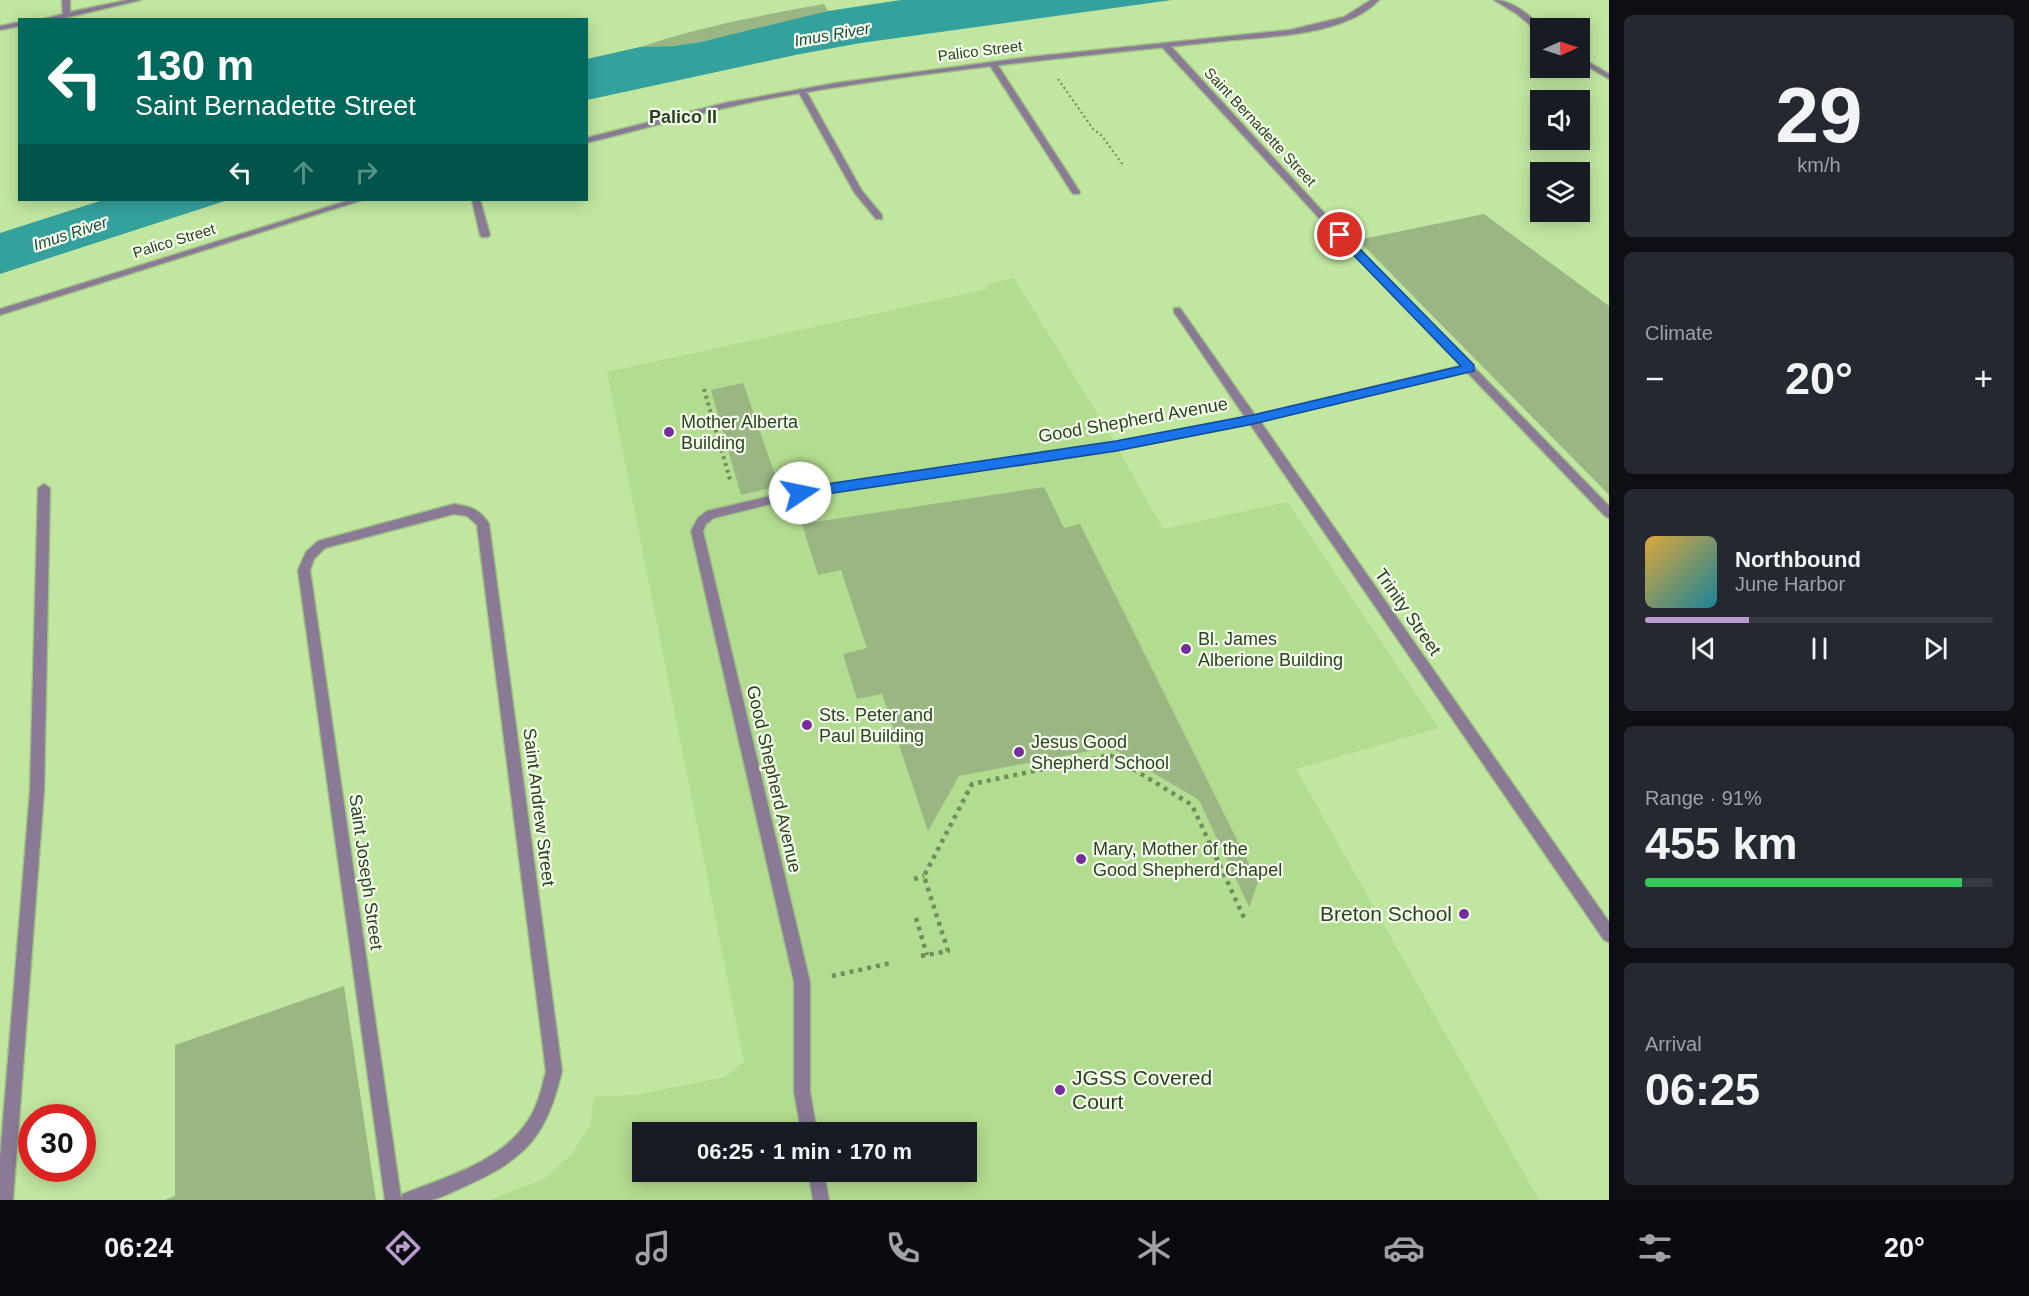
<!DOCTYPE html>
<html lang="en">
<head>
<meta charset="utf-8">
<style>
  :root { --surface:#171b24; --page:#242831; --text:#f1f3f6; --muted:#9ea1a6; --line:#363941; --accent:#bb9acf }
  body { margin:0; font-family:Arial,sans-serif; background:var(--page); color:var(--text); height:100vh; display:flex; flex-direction:column; font-size:22px; white-space:nowrap }
  * { box-sizing:border-box; margin:0 }
  p { font-size:20px; color:var(--muted) }
  .icon { flex:none; width:33px; height:33px; fill:none; stroke:currentColor; stroke-width:2; stroke-linecap:round; stroke-linejoin:round }
  .map { position:relative; flex:1; overflow:hidden }
  .details { display:flex; flex-direction:column; gap:15px; padding:15px; background:#0d0f14; width:420px }
  .details>* { flex:none }
  .top-card { position:absolute; left:18px; top:18px; width:570px; height:183px; border-radius:0px; box-shadow:0 3px 15px #0003; background:#00695c; color:#fff; overflow:hidden }
  .needle { width:39px; rotate:87deg }
  .tools { position:absolute; left:1530px; top:18px; display:grid; gap:12px }
  .tools a { display:grid; place-items:center; width:60px; height:60px; border-radius:0px; background:var(--surface); box-shadow:0 3px 15px #0003; font-size:30px }
  .speed { position:absolute; left:18px; top:1104px; display:flex; gap:12px; font-size:30px; font-weight:700; text-align:center }
  .speed>* { display:grid; place-content:center; width:78px; height:78px; border-radius:50%; background:var(--surface); box-shadow:0 3px 15px #0003; line-height:1 }
  .speed .limit { border:9px solid #d22; background:#fff; color:#111 }
  .pin { position:absolute; display:grid; place-items:center; width:51px; height:51px; color:#fff; margin:-26px; border:3px solid #fff; border-radius:50%; box-shadow:0 2px 6px #0007 }
  .me { position:absolute; width:66px; margin:-33px; rotate:79deg; stroke-linejoin:round; filter:drop-shadow(0 0 4px #0008) }
  .turn { display:flex; align-items:center; gap:21px; height:126px; padding:0 18px; font-size:27px }
  .turn .icon { width:78px; height:78px; stroke-width:2.5 }
  .turn b { display:block; font-size:42px; line-height:51px }
  .lanes { display:flex; align-items:center; height:57px; padding:0 18px; background:#0003; justify-content:center; gap:30px; direction:ltr }
  .lanes .off { opacity:.35 }
  .big { font-size:45px; font-weight:700; line-height:1.1 }
  .details .tile { flex:1; display:flex; flex-direction:column; justify-content:center; gap:9px; min-width:0; padding:0 21px; border-radius:9px; background:var(--page) }
  .details .dial { align-items:center; gap:0 }
  .dial b { font-size:78px; line-height:1 }
  .song { display:flex; align-items:center; gap:18px }
  .cover { width:72px; height:72px; border-radius:9px; background:linear-gradient(135deg,hsl(40 70% 55%),hsl(190 70% 35%)) }
  .played { height:6px; border-radius:3px; background:linear-gradient(90deg,var(--accent) 30%,var(--line) 30%) }
  .keys { display:flex; justify-content:space-around; direction:ltr }
  .heat { display:flex; justify-content:space-between; align-items:center; font-size:33px; direction:ltr }
  .charge { height:9px; border-radius:4px; background:linear-gradient(90deg,#34c759 91%,var(--line) 0) }
  .trip { position:absolute; left:632px; top:1122px; width:345px; height:60px; border-radius:0px; background:var(--surface); box-shadow:0 3px 15px #0003; font-weight:700; line-height:60px; text-align:center }
  .tabs { display:flex; height:96px; justify-content:space-around; align-items:center; background:#090b0e; color:var(--muted) }
  .tabs .icon { width:42px; height:42px }
  .tabs .active { color:var(--accent) }
  .tabs b { font-size:27px; color:var(--text) }
  main { display:flex; flex:1; min-height:0 }
  .map>svg:first-child { display:block }
  .built { fill:#b2dc8f; fill-rule:evenodd }
  .green { fill:#9ab683 }
  .water { fill:#35a19d }
  .lines { fill:none; stroke-linecap:round; stroke-linejoin:round }
  .minor-tunnel { stroke:#a3c587; stroke-width:11; stroke-dasharray:11 5; stroke-linecap:butt }
  .service-casing { stroke:#a0c184; stroke-width:3 }
  .minor-casing { stroke:#a0c184; stroke-width:3 }
  .tertiary-casing { stroke:#a0c184; stroke-width:3 }
  .path-far2 { stroke:#728c5c; stroke-width:2; stroke-dasharray:2 3; stroke-linecap:butt }
  .path-far1 { stroke:#728c5c; stroke-width:4; stroke-dasharray:3 4; stroke-linecap:butt }
  .path { stroke:#728c5c; stroke-width:4.5; stroke-dasharray:4 5; stroke-linecap:butt }
  .service { fill:#8a7a96; fill-rule:evenodd }
  .minor { fill:#8a7a96; fill-rule:evenodd }
  .tertiary { fill:#8a7a96; fill-rule:evenodd }
  .route { fill:#1a73e8; stroke:#114b97; stroke-width:1.5 }
  .poi-dot { fill:#782d9f; stroke:#f2fee9; stroke-width:2 }
  .labels { text-anchor:middle; stroke-width:4.5; stroke-linejoin:round; paint-order:stroke }
  .far-street-label { font-size:15px; fill:#303f23; stroke:#f2fee9 }
  .far-water-label { font-size:16px; font-style:italic; fill:#1a4846; stroke:#f2fee9 }
  .far-quarter-label { font-size:18px; font-weight:bold; fill:#303f23; stroke:#f2fee9 }
  .street-label { font-size:18px; fill:#303f23; stroke:#f2fee9 }
  .poi-label { font-size:18px; fill:#303f23; stroke:#f2fee9; text-anchor:start }
  .near-poi-label { font-size:21px; fill:#303f23; stroke:#f2fee9; text-anchor:end }
</style>
</head>
<body>
<main>
<div class="map">
<svg width="1609" height="1200" viewBox="0 0 1609 1200">
  <rect width="100%" height="100%" fill="#c0e6a0"/>
  <path class="built" d="M1014,278l95,155 54,96 124,-27 152,226 -143,41 243,431h-1050l55,-21 28,-25 18,-29 4,-28 41,-2 90,-18 19,-15 -137,-690 381,-83 -2,-5zM642,1132h324v40h-324z"/>
  <path class="green" d="M824,4l4,7c-61,16 -124,37 -188,36 59,-20 122,-32 184,-43z
    M1484,214l125,92v189l-251,-255z
    M743,383l36,103 -38,9 -30,-105z
    M1044,487l20,41 16,-4 178,358 -9,25 -50,-107 -89,-53 -151,29 -31,55 -46,-137 -25,5 -14,-45 24,-6 -26,-78 -23,5 -16,-51z
    M344,986l32,214h-211l10,-4v-151z"/>
  <path class="water" d="M901,0h271l-311,43 -61,11 -213,46v-41l53,-12 33,-1 28,-4 127,-31z
    M103,200h125l-228,74v-41z"/>
  <g class="lines">
    <path class="minor-tunnel" d="M783,497l17,-4"/>
    <defs>
      <path id="service" d="M990,62l7,2 83,128 -1,2h-6l-84,-130z"/>
      <path id="minor" d="M62,0h8v12l57,-12h14l-85,20h-16l23,-6z
        M1494,0c19,0 36,16 49,28h-3v3h-3l-20,-17z
        M20,22v4l-20,4v-4z
        M1162,43h6l159,173 282,290v12l-4,-2 -138,-144 -207,49 349,501v20l-5,-2 -354,-516 -134,26 -316,47 -6,-4 6,-4 316,-47 129,-25 -71,-105v-4h6l75,107 206,-49 -140,-146 -159,-173z
        M1580,57l29,17v5l-29,-17z
        M799,89l7,2 56,100 20,24v4h-6l-22,-27 -56,-101z
        M472,200h8l10,35 -2,2h-6l-2,-2z
        M44,484l6,4 -6,303 -31,409h-13v-42l30,-367 8,-303z
        M783,493l6,4 -2,3 -73,18 -8,6 -3,7 107,451v109l7,41h-16l-7,-41v-109l-103,-451 7,-13 9,-7z
        M454,504c16,2 27,6 35,20l73,547c-15,62 -33,86 -92,113 -12,5 -26,13 -39,16 -14,0 -32,0 -46,0l-87,-630 8,-18 12,-11zM454,514l13,2 10,9 69,546c-4,16 -8,34 -17,48 -27,43 -81,57 -126,75l-2,4 -91,-628 4,-11 11,-11z
        M808,1172h16l5,28h-16z"/>
      <path id="tertiary" d="M1371,0h8c-34,36 -109,36 -156,41 -150,16 -302,30 -451,57 -63,12 -124,30 -186,45v-5l139,-35 111,-20 194,-26 260,-27 54,-13z
        M350,200h12l-362,115v-6z"/>
    </defs>
    <use href="#service" class="service-casing"/>
    <use href="#minor" class="minor-casing"/>
    <use href="#tertiary" class="tertiary-casing"/>
    <path class="path-far2" d="M1058,79l35,50 9,7 21,29"/>
    <path class="path-far1" d="M704,389l27,94"/>
    <path class="path" d="M914,879l10,-3
      M916,918l11,37
      M921,956l27,-5 -24,-75 48,-92 138,-29 82,50 54,117
      M832,976l59,-13"/>
    <use href="#service" class="service"/>
    <use href="#minor" class="minor"/>
    <use href="#tertiary" class="tertiary"/>
  </g>
  <path class="route" d="M1340,232l4,1 130,132v6l-221,53 -137,27 -316,47 -6,-5 6,-5 316,-47 137,-26 208,-49 -125,-129 -1,-2z"/>
  <g class="poi-dot">
    <circle cx="669" cy="432" r="6"/>
    <circle cx="1186" cy="649" r="6"/>
    <circle cx="807" cy="725" r="6"/>
    <circle cx="1019" cy="752" r="6"/>
    <circle cx="1081" cy="859" r="6"/>
    <circle cx="1464" cy="914" r="6"/>
    <circle cx="1060" cy="1090" r="6"/>
  </g>
  <g class="labels">
    <g class="far-street-label">
      <text transform="translate(980 51) rotate(-7)" y="5">Palico Street</text>
      <text transform="translate(1260 127) rotate(47)" y="5">Saint Bernadette Street</text>
      <text transform="translate(174 241) rotate(-17)" y="5">Palico Street</text>
    </g>
    <g class="far-water-label">
      <text transform="translate(832 34) rotate(-10)" y="6">Imus River</text>
      <text transform="translate(70 233) rotate(-18)" y="6">Imus River</text>
    </g>
    <g class="far-quarter-label">
      <text x="683" y="123">Palico II</text>
    </g>
    <g class="street-label">
      <text transform="translate(1133 420) rotate(-10)" y="6">Good Shepherd Avenue</text>
      <text transform="translate(1408 612) rotate(55)" y="6">Trinity Street</text>
      <text transform="translate(774 779) rotate(77)" y="6">Good Shepherd Avenue</text>
      <text transform="translate(539 807) rotate(83)" y="6">Saint Andrew Street</text>
      <text transform="translate(366 872) rotate(82)" y="6">Saint Joseph Street</text>
    </g>
    <g class="poi-label">
      <text x="681" y="428">Mother Alberta<tspan x="681" dy="21">Building</tspan></text>
      <text x="1198" y="645">Bl. James<tspan x="1198" dy="21">Alberione Building</tspan></text>
      <text x="819" y="721">Sts. Peter and<tspan x="819" dy="21">Paul Building</tspan></text>
      <text x="1031" y="748">Jesus Good<tspan x="1031" dy="21">Shepherd School</tspan></text>
      <text x="1093" y="855">Mary, Mother of the<tspan x="1093" dy="21">Good Shepherd Chapel</tspan></text>
    </g>
    <g class="near-poi-label">
      <text x="1452" y="921">Breton School</text>
      <text x="1072" y="1085" text-anchor="start">JGSS Covered<tspan x="1072" dy="24">Court</tspan></text>
    </g>
  </g>
</svg>
<div class="tools">
<a><svg class="needle" viewBox="-14 -14 28 28"><path d="M0-13l5 13h-10z" fill="#e53935"/><path d="M0 13l5-13h-10z" fill="#9ea1a6"/></svg></a>
<a><svg class="icon" aria-label="sound" viewBox="0 0 24 24"><path d="M4 9h4l5-4v14l-5-4H4zM17 9q2 3 0 6"/></svg></a>
<a><svg class="icon" aria-label="layers" viewBox="0 0 24 24"><path d="M12 4l9 5-9 5-9-5zM3 14l9 5 9-5"/></svg></a>
</div>
<div class="speed"><div class="limit">30</div></div>
<div class="pin" style="left:1340px;top:235px;background:#d93025"><svg class="icon" aria-label="arrive" viewBox="0 0 24 24"><path d="M6 21V4h12l-3 4 3 4H6"/></svg></div>
<svg class="me" style="left:800px;top:493px" viewBox="-20 -20 40 40"><circle r="19" fill="#fff"/><path d="M0-13L10 11 0 6-10 11z" fill="#1a73e8"/></svg>
<div class="trip">06:25 · 1 min · 170 m</div>
<div class="top-card">
<div class="turn"><svg class="icon" aria-label="left" viewBox="0 0 24 24"><path d="M17 20v-9H6M10 6l-5 5 5 5"/></svg><div><b>130 m</b>Saint Bernadette Street</div></div>
<div class="lanes"><svg class="icon" aria-label="left" viewBox="0 0 24 24"><path d="M17 20v-9H6M10 6l-5 5 5 5"/></svg><svg class="icon off" aria-label="ahead" viewBox="0 0 24 24"><path d="M12 20V5M6 11l6-6 6 6"/></svg><svg class="icon off" aria-label="right" viewBox="0 0 24 24"><path d="M7 20v-9h11M14 6l5 5-5 5"/></svg></div>
</div>
</div>
<section class="details">
<div class="tile dial"><b>29</b><p>km/h</p></div>
<div class="tile"><p>Climate</p>
<div class="heat"><a>−</a><b class="big">20°</b><a>+</a></div>
</div>
<div class="tile">
<div class="song"><i class="cover"></i><div><b>Northbound</b><p>June Harbor</p></div></div>
<div class="played"></div>
<div class="keys"><svg class="icon" aria-label="previous" viewBox="0 0 24 24"><path d="M18 5L8 12l10 7zM5 5v14"/></svg><svg class="icon" aria-label="pause" viewBox="0 0 24 24"><path d="M8 5v14M16 5v14"/></svg><svg class="icon" aria-label="next" viewBox="0 0 24 24"><path d="M6 5l10 7-10 7zM19 5v14"/></svg></div>
</div>
<div class="tile"><p>Range · 91%</p><b class="big">455 km</b><div class="charge"></div></div>
<div class="tile"><p>Arrival</p><b class="big">06:25</b></div>
</section>
</main>
<nav class="tabs">
<b>06:24</b>
<svg class="icon active" aria-label="directions" viewBox="0 0 24 24"><path d="M12 3l9 9-9 9-9-9zM9 14v-3h6M13 9l2 2-2 2"/></svg>
<svg class="icon" aria-label="music" viewBox="0 0 24 24"><path d="M9 18V5l10-2v13"/><circle cx="6" cy="18" r="3"/><circle cx="16" cy="16" r="3"/></svg>
<svg class="icon" aria-label="phone" viewBox="0 0 24 24"><path d="M5 4h4l2 5-3 2q2 4 5 5l2-3 5 2v4C11 20 4 13 5 4z"/></svg>
<svg class="icon" aria-label="climate" viewBox="0 0 24 24"><path d="M12 3v18M4 7l16 10M4 17L20 7"/></svg>
<svg class="icon" aria-label="car" viewBox="0 0 24 24"><path d="M5 17H2v-5l4-1 3-4h7l3 4 3 1v5h-3M9 17h6M6 11h13"/><circle cx="7" cy="17" r="2"/><circle cx="17" cy="17" r="2"/></svg>
<svg class="icon" aria-label="filters" viewBox="0 0 24 24"><path d="M4 7h16M4 17h16"/><circle cx="9" cy="7" r="2"/><circle cx="15" cy="17" r="2"/></svg>
<b>20°</b>
</nav>
</body>
</html>
